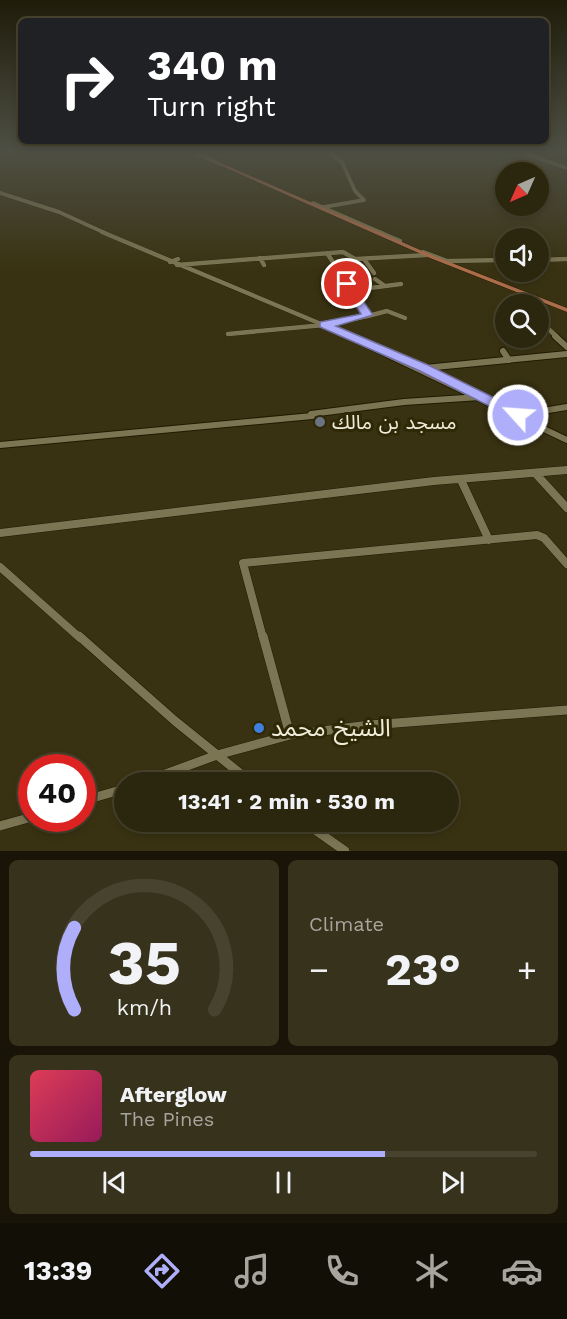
<!DOCTYPE html>
<html lang="en">
<head>
<meta charset="utf-8">
<style>
  :root { --surface:#2b260e; --page:#37321c; --text:#f1f3f6; --muted:#a6a59e; --line:#47432e; --accent:#afaefa }
  body { margin:0; font-family:"Work Sans","Noto Sans Arabic",sans-serif; background:var(--page); color:var(--text); height:100vh; display:flex; flex-direction:column; font-size:22px; white-space:nowrap }
  * { box-sizing:border-box; margin:0 }
  p { font-size:20px; color:var(--muted) }
  .icon { flex:none; width:33px; height:33px; fill:none; stroke:currentColor; stroke-width:2; stroke-linecap:round; stroke-linejoin:round }
  .map { position:relative; height:851px; overflow:hidden }
  .side { display:flex; flex-direction:column; gap:9px; padding:9px; background:#181508; flex:1 }
  .side>* { flex:none }
  .banner { position:absolute; left:18px; top:18px; width:531px; height:126px; border-radius:9px; box-shadow:0 3px 9px #0003,0 0 0 2px var(--line); background:#202124; color:#fff; overflow:hidden }
  .needle { width:39px; rotate:225deg }
  .buttons { position:absolute; left:495px; top:162px; display:grid; gap:12px }
  .buttons a { display:grid; place-items:center; width:54px; height:54px; border-radius:50%; background:var(--surface); box-shadow:0 3px 9px #0003,0 0 0 2px var(--line); font-size:30px }
  .speed { position:absolute; left:18px; top:754px; display:flex; gap:12px; font-size:30px; font-weight:700; text-align:center }
  .speed>* { display:grid; place-content:center; width:78px; height:78px; border-radius:50%; background:var(--surface); box-shadow:0 3px 9px #0003,0 0 0 2px var(--line); line-height:1 }
  .speed .limit { border:9px solid #d22; background:#fff; color:#111 }
  .pin { position:absolute; display:grid; place-items:center; width:51px; height:51px; color:#fff; margin:-26px; border:3px solid #fff; border-radius:50%; box-shadow:0 2px 6px #0007 }
  .me { position:absolute; width:66px; margin:-33px; rotate:296deg; stroke-linejoin:round; filter:drop-shadow(0 0 4px #0008) }
  .turn { display:flex; align-items:center; gap:21px; height:126px; padding:0 30px; font-size:27px }
  .turn .icon { width:78px; height:78px; stroke-width:2.5 }
  .turn b { display:block; font-size:42px; line-height:51px }
  .big { font-size:45px; font-weight:700; line-height:1.1 }
  .side .widget { flex:1; display:flex; flex-direction:column; justify-content:center; gap:9px; min-width:0; padding:0 21px; border-radius:9px; background:var(--page) }
  .side .dial { align-items:center; gap:0 }
  .dial svg { height:156px; overflow:visible; fill:none; stroke:var(--line); stroke-width:7; stroke-linecap:round; text-anchor:middle }
  .dial text { fill:var(--text); stroke:none }
  .song { display:flex; align-items:center; gap:18px }
  .cover { width:72px; height:72px; border-radius:9px; background:linear-gradient(135deg,hsl(350 70% 55%),hsl(330 70% 35%)) }
  .played { height:6px; border-radius:3px; background:linear-gradient(90deg,var(--accent) 70%,var(--line) 70%) }
  .keys { display:flex; justify-content:space-around; direction:ltr }
  .heat { display:flex; justify-content:space-between; align-items:center; font-size:33px; direction:ltr }
  .side .tiles { flex:1; display:grid; gap:9px; grid-template-columns:1fr 1fr }
  .widget:last-child { grid-column:span 2 }
  .trip { position:absolute; left:114px; top:772px; width:345px; height:60px; border-radius:30px; background:var(--surface); box-shadow:0 3px 9px #0003,0 0 0 2px var(--line); font-weight:700; line-height:60px; text-align:center }
  .dock { display:flex; height:96px; justify-content:space-around; align-items:center; background:#110f06; color:var(--muted) }
  .dock .icon { width:42px; height:42px }
  .dock .selected { color:var(--accent) }
  .dock b { font-size:27px; color:var(--text) }
  .map>svg:first-child { display:block }
  .lines { fill:none; stroke-linecap:round; stroke-linejoin:round }
  .minor-far4-casing { stroke:#201a00; stroke-width:4.5 }
  .minor-far3-casing { stroke:#201a00; stroke-width:5 }
  .minor-far2-casing { stroke:#201a00; stroke-width:8 }
  .minor-far1-casing { stroke:#201a00; stroke-width:9 }
  .minor-casing { stroke:#201a00; stroke-width:10 }
  .major-casing { stroke:#201a00; stroke-width:1 }
  .minor-far4 { stroke:#7c7553; stroke-width:4 }
  .minor-far3 { stroke:#7c7553; stroke-width:4.5 }
  .minor-far2 { stroke:#7c7553; stroke-width:6 }
  .minor-far1 { stroke:#7c7553; stroke-width:8 }
  .minor { stroke:#7c7553; stroke-width:9 }
  .major { fill:#ac6d4b; fill-rule:evenodd }
  .route { fill:#afaefa; stroke:#7271a2; stroke-width:1.5 }
  .worship-dot { fill:#6b7280; stroke:#2f2807; stroke-width:2 }
  .shop-dot { fill:#3f7fe0; stroke:#2f2807; stroke-width:2 }
  .labels { text-anchor:middle; stroke-width:6; stroke-linejoin:round; paint-order:stroke }
  .poi-label { font-size:20px; fill:#f0ecda; stroke:#2f2807; text-anchor:start }
  .near-poi-label { font-size:24px; fill:#f0ecda; stroke:#2f2807; text-anchor:start }
</style>
</head>
<body>
<div class="map">
<svg width="567" height="851" viewBox="0 0 567 851">
  <rect width="100%" height="100%" fill="#393212"/>
  <g class="lines">
    <defs>
      <path id="minor-far4" d="M192,151l24,11
        M517,151l50,17
        M0,193l59,19 46,21
        M313,203l69,30
        M324,207l40,-7 -9,-9 -13,-29 -16,-11"/>
      <path id="minor-far3" d="M102,232l250,105
        M379,232l21,9
        M423,252l24,9
        M260,258l4,7
        M364,259l10,14
        M538,260l29,-1
        M447,261l59,-1
        M170,262l8,-3
        M177,265l166,-13 12,7 72,-4
        M375,279l10,7
        M370,288l31,-4
        M368,316l19,-5 18,7
        M538,319l19,18
        M228,334l96,-9 44,-9 -41,-63"/>
      <path id="minor-far2" d="M349,336l218,104
        M555,336l12,11
        M503,351l6,9
        M425,368l142,-14
        M518,415l49,-8
        M0,445l312,-29 -1,-2 93,-12 76,-5"/>
      <path id="minor-far1" d="M536,474l31,34
        M461,480l28,60
        M0,533l434,-52 133,-11
        M0,567l80,71
        M263,638l-20,-75 294,-28 7,3 23,26"/>
      <path id="minor" d="M79,636l96,85 77,62
        M263,636l27,99
        M141,783l76,-28 73,-20 80,-10 197,-15
        M82,801l42,-12
        M304,822l41,29
        M0,826l32,-9"/>
      <path id="major" d="M210,159h2l222,97 133,52v4l-137,-54 -220,-97z"/>
    </defs>
    <use href="#minor-far4" class="minor-far4-casing"/>
    <use href="#minor-far3" class="minor-far3-casing"/>
    <use href="#minor-far2" class="minor-far2-casing"/>
    <use href="#minor-far1" class="minor-far1-casing"/>
    <use href="#minor" class="minor-casing"/>
    <use href="#major" class="major-casing"/>
    <use href="#minor-far4" class="minor-far4"/>
    <use href="#minor-far3" class="minor-far3"/>
    <use href="#minor-far2" class="minor-far2"/>
    <use href="#minor-far1" class="minor-far1"/>
    <use href="#minor" class="minor"/>
    <use href="#major" class="major"/>
  </g>
  <linearGradient id="sky" x2="0" y2="1"><stop stop-color="#1f1c0a"/><stop offset="0.56" stop-color="#4e4f44"/><stop offset="1" stop-color="#4e4f44" stop-opacity="0"/></linearGradient>
  <rect width="567" height="270" fill="url(#sky)"/>
  <path class="route" d="M343,282h7l23,33 -37,11 92,39 95,47v6h-10l-93,-47 -100,-44v-5l41,-8 -19,-30z"/>
  <circle class="worship-dot" cx="320" cy="422" r="6"/>
  <circle class="shop-dot" cx="259" cy="728" r="6"/>
  <g class="labels">
    <g class="poi-label">
      <text x="332" y="429">مسجد بن مالك</text>
    </g>
    <g class="near-poi-label">
      <text x="271" y="736">الشيخ محمد</text>
    </g>
  </g>
</svg>
<div class="buttons">
<a><svg class="needle" viewBox="-14 -14 28 28"><path d="M0-13l5 13h-10z" fill="#e53935"/><path d="M0 13l5-13h-10z" fill="#a6a59e"/></svg></a>
<a><svg class="icon" aria-label="sound" viewBox="0 0 24 24"><path d="M4 9h4l5-4v14l-5-4H4zM17 9q2 3 0 6"/></svg></a>
<a><svg class="icon" aria-label="search" viewBox="0 0 24 24"><circle cx="10" cy="10" r="6"/><path d="M15 15l6 6"/></svg></a>
</div>
<div class="speed"><div class="limit">40</div></div>
<div class="pin" style="left:347px;top:284px;background:#d93025"><svg class="icon" aria-label="arrive" viewBox="0 0 24 24"><path d="M6 21V4h12l-3 4 3 4H6"/></svg></div>
<svg class="me" style="left:518px;top:415px" viewBox="-20 -20 40 40"><circle r="17" fill="#afaefa" stroke="#fff" stroke-width="3"/><path d="M0-11L8 9 0 5-8 9z" fill="#fff"/></svg>
<div class="trip">13:41 · 2 min · 530 m</div>
<div class="banner">
<div class="turn"><svg class="icon" aria-label="right" viewBox="0 0 24 24"><path d="M7 20v-9h11M14 6l5 5-5 5"/></svg><div><b>340 m</b>Turn right</div></div>
</div>
</div>
<section class="side">
<div class="tiles">
<div class="widget dial"><svg viewBox="0 0 100 80">
<path d="M14 69A42 42 0 1 1 86 69"/>
<path d="M14 69A42 42 0 0 1 14 27" stroke="#afaefa"/>
<text x="50" y="56" font-size="32" font-weight="700">35</text>
<text x="50" y="72" font-size="11">km/h</text>
</svg></div>
<div class="widget"><p>Climate</p>
<div class="heat"><a>−</a><b class="big">23°</b><a>+</a></div>
</div>
<div class="widget">
<div class="song"><i class="cover"></i><div><b>Afterglow</b><p>The Pines</p></div></div>
<div class="played"></div>
<div class="keys"><svg class="icon" aria-label="previous" viewBox="0 0 24 24"><path d="M18 5L8 12l10 7zM5 5v14"/></svg><svg class="icon" aria-label="pause" viewBox="0 0 24 24"><path d="M8 5v14M16 5v14"/></svg><svg class="icon" aria-label="next" viewBox="0 0 24 24"><path d="M6 5l10 7-10 7zM19 5v14"/></svg></div>
</div>
</div>
</section>
<nav class="dock">
<b>13:39</b>
<svg class="icon selected" aria-label="directions" viewBox="0 0 24 24"><path d="M12 3l9 9-9 9-9-9zM9 14v-3h6M13 9l2 2-2 2"/></svg>
<svg class="icon" aria-label="music" viewBox="0 0 24 24"><path d="M9 18V5l10-2v13"/><circle cx="6" cy="18" r="3"/><circle cx="16" cy="16" r="3"/></svg>
<svg class="icon" aria-label="phone" viewBox="0 0 24 24"><path d="M5 4h4l2 5-3 2q2 4 5 5l2-3 5 2v4C11 20 4 13 5 4z"/></svg>
<svg class="icon" aria-label="climate" viewBox="0 0 24 24"><path d="M12 3v18M4 7l16 10M4 17L20 7"/></svg>
<svg class="icon" aria-label="car" viewBox="0 0 24 24"><path d="M5 17H2v-5l4-1 3-4h7l3 4 3 1v5h-3M9 17h6M6 11h13"/><circle cx="7" cy="17" r="2"/><circle cx="17" cy="17" r="2"/></svg>
</nav>
</body>
</html>
